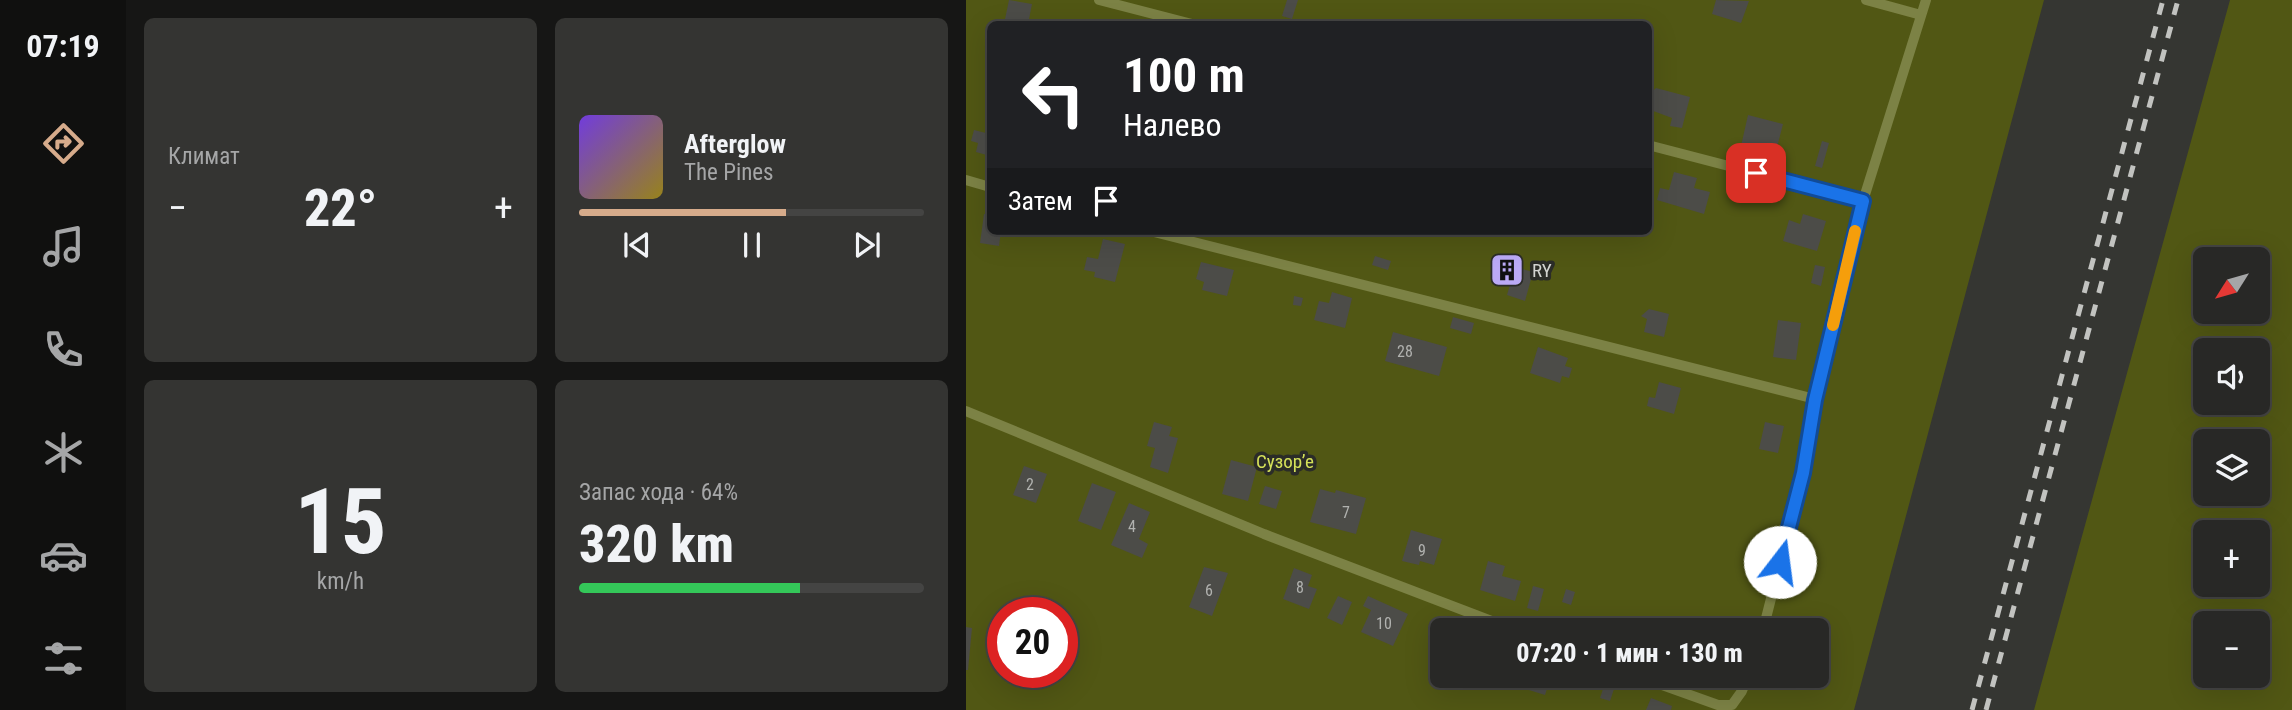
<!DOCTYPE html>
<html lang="ru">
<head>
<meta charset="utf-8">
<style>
  :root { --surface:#282826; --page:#343432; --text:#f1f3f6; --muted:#a5a6a7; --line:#444443; --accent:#d6ab8b }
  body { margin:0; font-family:"Roboto Condensed",sans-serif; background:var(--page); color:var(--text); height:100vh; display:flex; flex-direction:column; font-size:26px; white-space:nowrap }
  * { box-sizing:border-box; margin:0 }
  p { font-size:23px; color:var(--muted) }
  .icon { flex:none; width:38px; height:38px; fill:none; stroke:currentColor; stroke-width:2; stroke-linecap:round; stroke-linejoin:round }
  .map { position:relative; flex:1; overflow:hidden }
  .side { display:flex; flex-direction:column; gap:18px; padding:18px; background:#161615; width:840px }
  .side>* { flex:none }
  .hud { position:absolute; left:21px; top:21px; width:665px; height:214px; border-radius:10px; box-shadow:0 7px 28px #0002,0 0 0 2px var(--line); background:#202124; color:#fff; overflow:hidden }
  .needle { width:46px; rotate:233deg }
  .controls { position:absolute; left:1227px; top:247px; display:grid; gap:14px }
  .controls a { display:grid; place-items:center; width:77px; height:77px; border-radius:10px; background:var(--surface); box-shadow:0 7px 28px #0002,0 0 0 2px var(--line); font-size:35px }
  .speed { position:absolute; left:21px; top:597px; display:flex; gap:14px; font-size:35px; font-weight:700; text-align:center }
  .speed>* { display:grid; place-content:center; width:91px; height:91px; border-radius:50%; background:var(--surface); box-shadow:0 7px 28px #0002,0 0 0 2px var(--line); line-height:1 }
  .speed .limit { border:10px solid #d22; background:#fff; color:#111 }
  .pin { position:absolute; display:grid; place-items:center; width:60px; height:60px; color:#fff; margin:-30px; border-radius:14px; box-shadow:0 4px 10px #0006 }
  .me { position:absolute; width:77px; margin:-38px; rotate:15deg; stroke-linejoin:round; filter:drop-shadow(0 0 5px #0008) }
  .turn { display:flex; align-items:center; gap:24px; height:147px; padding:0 21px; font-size:32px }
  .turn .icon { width:91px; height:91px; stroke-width:2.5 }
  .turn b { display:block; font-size:49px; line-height:60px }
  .then { display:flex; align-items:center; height:66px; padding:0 21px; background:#0003; gap:14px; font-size:26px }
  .big { font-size:52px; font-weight:800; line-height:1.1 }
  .side .tile { flex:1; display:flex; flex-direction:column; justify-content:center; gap:10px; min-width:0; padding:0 24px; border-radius:10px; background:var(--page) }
  .side .dial { align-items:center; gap:0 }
  .dial b { font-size:91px; line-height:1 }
  .song { display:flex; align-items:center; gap:21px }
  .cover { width:84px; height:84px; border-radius:10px; background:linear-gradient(135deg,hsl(260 70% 55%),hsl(50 70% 35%)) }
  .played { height:7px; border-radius:4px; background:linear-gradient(90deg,var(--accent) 60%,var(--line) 60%) }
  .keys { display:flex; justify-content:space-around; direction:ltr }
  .heat { display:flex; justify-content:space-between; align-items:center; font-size:38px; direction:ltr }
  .charge { height:10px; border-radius:5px; background:linear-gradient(90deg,#34c759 64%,var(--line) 0) }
  .side .tiles { flex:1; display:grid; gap:18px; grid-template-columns:repeat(2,1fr) }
  .trip { position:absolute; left:464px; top:618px; width:399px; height:70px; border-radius:10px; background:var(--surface); box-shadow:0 7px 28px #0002,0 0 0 2px var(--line); font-weight:800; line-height:70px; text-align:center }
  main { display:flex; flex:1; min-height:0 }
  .menu { display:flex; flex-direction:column; width:126px; justify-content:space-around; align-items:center; background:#10100f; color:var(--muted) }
  .menu .icon { width:49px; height:49px }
  .menu .active { color:var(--accent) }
  .menu b { font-size:32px; color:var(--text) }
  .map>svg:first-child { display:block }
  .green { fill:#515714; fill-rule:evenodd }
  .building { fill:#4c4c48 }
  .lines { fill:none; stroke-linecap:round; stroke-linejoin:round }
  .lane { stroke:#7c8245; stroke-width:10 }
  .rail { stroke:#c2c3c0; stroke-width:5; stroke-dasharray:12 12; stroke-linecap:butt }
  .route-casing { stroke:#114b97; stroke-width:18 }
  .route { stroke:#1a73e8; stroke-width:12 }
  .slow { stroke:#f59e0b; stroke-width:12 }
  .labels { text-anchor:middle; stroke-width:7; stroke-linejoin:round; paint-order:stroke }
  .number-label { font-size:16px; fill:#b1b2af }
  .poi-label { font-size:19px; fill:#d3d4d1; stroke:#2b2c28; text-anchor:start }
  .park-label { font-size:19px; fill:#d5e159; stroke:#2b2c28 }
</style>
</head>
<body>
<main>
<nav class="menu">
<b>07:19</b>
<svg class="icon active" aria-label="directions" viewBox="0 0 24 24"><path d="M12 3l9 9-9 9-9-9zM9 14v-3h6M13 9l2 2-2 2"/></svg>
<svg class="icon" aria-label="music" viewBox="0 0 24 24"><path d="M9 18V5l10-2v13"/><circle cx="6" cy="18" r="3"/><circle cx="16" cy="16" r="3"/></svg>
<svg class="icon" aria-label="phone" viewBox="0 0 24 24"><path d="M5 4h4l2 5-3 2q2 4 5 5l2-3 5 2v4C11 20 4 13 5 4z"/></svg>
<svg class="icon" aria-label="climate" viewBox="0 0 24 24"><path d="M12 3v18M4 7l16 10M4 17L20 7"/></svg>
<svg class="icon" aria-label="car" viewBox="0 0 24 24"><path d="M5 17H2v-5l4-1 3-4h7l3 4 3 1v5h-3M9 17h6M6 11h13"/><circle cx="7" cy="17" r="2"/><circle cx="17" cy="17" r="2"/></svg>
<svg class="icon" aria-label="filters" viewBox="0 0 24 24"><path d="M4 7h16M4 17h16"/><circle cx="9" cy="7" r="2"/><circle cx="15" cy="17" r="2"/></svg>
</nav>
<section class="side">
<div class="tiles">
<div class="tile"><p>Климат</p>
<div class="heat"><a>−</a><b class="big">22°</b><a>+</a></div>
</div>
<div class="tile">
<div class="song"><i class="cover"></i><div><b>Afterglow</b><p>The Pines</p></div></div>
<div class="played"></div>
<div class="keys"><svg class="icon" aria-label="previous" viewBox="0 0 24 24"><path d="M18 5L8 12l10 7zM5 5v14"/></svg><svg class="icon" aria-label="pause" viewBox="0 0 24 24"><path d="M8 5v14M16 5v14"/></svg><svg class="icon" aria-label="next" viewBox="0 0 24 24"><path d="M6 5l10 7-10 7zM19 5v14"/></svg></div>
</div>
<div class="tile dial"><b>15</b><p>km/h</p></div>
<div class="tile"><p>Запас хода · 64%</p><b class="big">320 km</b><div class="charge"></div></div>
</div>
</section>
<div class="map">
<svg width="1326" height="710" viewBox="0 0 1326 710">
  <rect width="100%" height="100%" fill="#353632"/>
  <path class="green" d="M0,0h1078l-190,710h-888zM24,24h658v207h-658zM37,612h59v60h-59zM476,630h374v46h-374z
    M1264,0h62v710h-258zM1239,259h53v53h-53zM1239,350h53v52h-53zM1239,441h53v53h-53zM1239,532h53v52h-53zM1239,623h53v53h-53z"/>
  <path class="building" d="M43,0l23,4 -4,20h-24z
    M321,0h11l-6,19 -10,-3z
    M750,0l33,1 -8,22 -29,-9z
    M690,88l34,9 -8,31 -12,-2 2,-8 -24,-9 4,-17z
    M782,115l35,9 -8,31 -34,-9z
    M8,130l16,4v22l-14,-4 2,-9 -7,-2z
    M856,141l7,2 -7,25 -7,-2z
    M708,172l23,6 -3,10 16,4 -6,22 -47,-14 3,-12 9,2z
    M18,214l6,1v16h11l-2,15 -19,-3z
    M837,214l23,7 -9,30 -34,-10 6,-21 11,4z
    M137,239l22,5 -10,38 -21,-5 1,-5 -11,-2 3,-13 11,2z
    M409,256l16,5 -3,9 -16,-5z
    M235,262l33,8 -7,26 -25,-6 2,-8 -8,-3z
    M536,263l31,9 -8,29 -18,-6 4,-14 -11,-3z
    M849,265l10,2 -4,19 -10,-3z
    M366,292l20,6 -7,30 -31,-8 5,-19 10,2z
    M328,296l9,2 -2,8 -8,-1z
    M683,309l20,5 -5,23 -20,-5 3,-13 -6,-3z
    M487,317l21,6 -3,11 -21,-6z
    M812,320l23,3 -5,37 -23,-3z
    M427,332l54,15 -8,29 -54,-15z
    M572,347l30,11 -3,8 7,2 -3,10 -7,-2 -2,7 -30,-10z
    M693,382l22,6 -7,26 -27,-8 2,-9 6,1z
    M188,422l18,5 -3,9 9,2 -10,35 -18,-6 5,-19 -8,-2z
    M799,422l19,4 -6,27 -19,-4z
    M265,460l26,7 -9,34 -26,-7z
    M58,466l23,8 -11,29 -23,-8z
    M126,483l24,9 -15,38 -23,-9z
    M299,486l17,5 -6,18 -17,-5z
    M354,489l15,4 1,-3 30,8 -10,36 -46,-12z
    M163,503l21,9 -11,27 9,5 -6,14 -31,-13z
    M445,530l31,9 -8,26 -14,-4 -1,4 -17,-4z
    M522,561l17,5 -3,10 19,5 -6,20 -35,-11z
    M238,567l24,6 -16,43 -23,-9z
    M328,568l18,7 -4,11 9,3 -8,20 -26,-10z
    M567,586l11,3 -6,22 -11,-3z
    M600,589l9,3 -4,13 -9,-3z
    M372,596l14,6 -10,23 -15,-7z
    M402,596l40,18 -15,32 -32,-14 10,-22 -8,-4z
    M475,616l11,3 -4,11h-6v19l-11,-4z
    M0,627l6,1 -4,42h-2z
    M546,676h39l-6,19 -36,-11z
    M638,686l10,3 -4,12 -10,-3z
    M685,698l21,8 -1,4h-25z"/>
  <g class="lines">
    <path class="lane" d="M133,0l93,24
      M900,0l55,15
      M682,145l215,56 63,-201
      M0,180l24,7
      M184,231l665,168 48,-198
      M0,411l298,123 251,96
      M797,630l40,-157 12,-74
      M671,676l81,29h14l10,-14 6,-15"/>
    <path class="rail" d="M1006,710l191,-710
      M1020,710l192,-710"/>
  </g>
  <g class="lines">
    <defs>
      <path id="route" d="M790,173l107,28 -48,199 -12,73 -23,89"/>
    </defs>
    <use href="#route" class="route-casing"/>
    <use href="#route" class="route"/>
    <path class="slow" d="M867,325l22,-94"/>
  </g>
  <defs>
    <symbol id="building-square" viewBox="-11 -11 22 22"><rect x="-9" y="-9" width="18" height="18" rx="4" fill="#bbaaf6" stroke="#2b2c28"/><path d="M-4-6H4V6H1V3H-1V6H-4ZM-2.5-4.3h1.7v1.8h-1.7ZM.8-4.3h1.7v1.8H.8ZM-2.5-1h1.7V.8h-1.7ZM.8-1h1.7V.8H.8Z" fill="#111"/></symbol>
  </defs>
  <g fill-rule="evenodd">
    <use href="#building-square" x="522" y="251" width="38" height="38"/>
  </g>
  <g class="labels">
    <g class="number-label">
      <text x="439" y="357">28</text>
      <text x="64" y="490">2</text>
      <text x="380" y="518">7</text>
      <text x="166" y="532">4</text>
      <text x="456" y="556">9</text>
      <text x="334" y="593">8</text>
      <text x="243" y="596">6</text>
      <text x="418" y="629">10</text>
    </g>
    <g class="poi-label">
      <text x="566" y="277">RY</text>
    </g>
    <g class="park-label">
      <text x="319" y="468">Сузорʼе</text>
    </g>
  </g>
</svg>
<div class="controls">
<a><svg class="needle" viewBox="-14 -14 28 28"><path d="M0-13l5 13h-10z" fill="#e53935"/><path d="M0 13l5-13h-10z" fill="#a5a6a7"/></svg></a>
<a><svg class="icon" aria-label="sound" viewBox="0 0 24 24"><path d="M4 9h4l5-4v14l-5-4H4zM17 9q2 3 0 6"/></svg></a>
<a><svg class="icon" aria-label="layers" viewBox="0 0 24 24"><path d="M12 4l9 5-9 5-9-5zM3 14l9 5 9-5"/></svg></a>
<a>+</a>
<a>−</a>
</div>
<div class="speed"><div class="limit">20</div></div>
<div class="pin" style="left:790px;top:173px;background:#d93025"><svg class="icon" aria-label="arrive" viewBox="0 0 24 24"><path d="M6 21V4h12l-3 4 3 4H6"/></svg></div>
<svg class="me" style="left:814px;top:562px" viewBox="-20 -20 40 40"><circle r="19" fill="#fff"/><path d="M0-13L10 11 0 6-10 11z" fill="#1a73e8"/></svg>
<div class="trip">07:20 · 1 мин · 130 m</div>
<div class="hud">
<div class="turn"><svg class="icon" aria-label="left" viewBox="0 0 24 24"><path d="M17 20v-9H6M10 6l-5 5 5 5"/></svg><div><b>100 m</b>Налево</div></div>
<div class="then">Затем<svg class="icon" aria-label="arrive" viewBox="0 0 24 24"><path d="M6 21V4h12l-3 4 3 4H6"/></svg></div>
</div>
</div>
</main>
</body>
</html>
